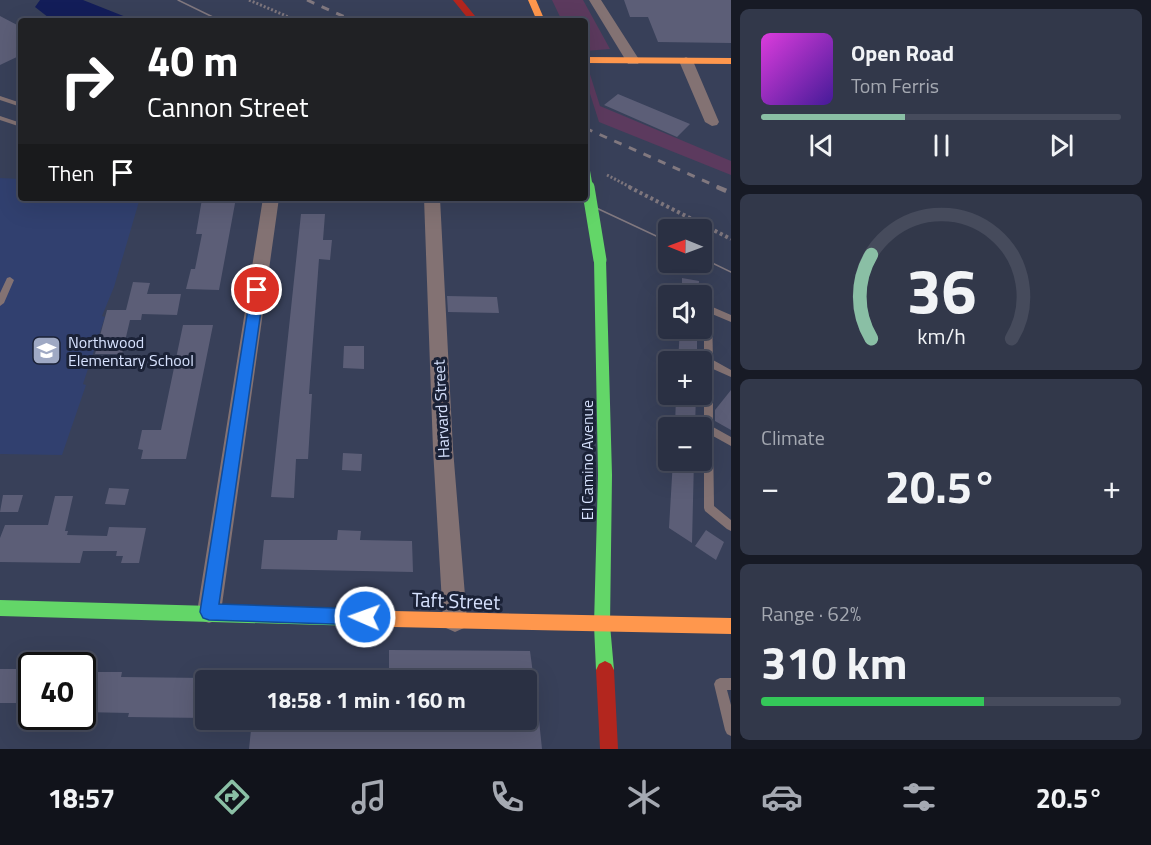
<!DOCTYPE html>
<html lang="en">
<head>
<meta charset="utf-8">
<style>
  :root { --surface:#2a3043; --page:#32384a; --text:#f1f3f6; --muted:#a5a9b2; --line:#464b5c; --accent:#8abfa5 }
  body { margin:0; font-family:"Titillium Web",sans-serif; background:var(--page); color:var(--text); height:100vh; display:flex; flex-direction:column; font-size:22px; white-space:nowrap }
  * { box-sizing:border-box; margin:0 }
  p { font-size:20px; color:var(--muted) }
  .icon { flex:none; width:33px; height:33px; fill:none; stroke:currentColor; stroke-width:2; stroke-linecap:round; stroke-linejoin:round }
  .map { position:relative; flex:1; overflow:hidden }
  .sheet { display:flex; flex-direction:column; gap:9px; padding:9px; background:#171a25; width:420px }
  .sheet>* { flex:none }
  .guide { position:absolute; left:18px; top:18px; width:570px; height:183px; border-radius:6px; box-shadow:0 6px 24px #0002,0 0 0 2px var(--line); background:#202124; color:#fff; overflow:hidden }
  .needle { width:39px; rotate:271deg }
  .controls { position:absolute; left:658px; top:219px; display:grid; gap:12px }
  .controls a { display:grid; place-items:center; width:54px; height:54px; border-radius:6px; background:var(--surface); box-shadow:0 6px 24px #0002,0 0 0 2px var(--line); font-size:30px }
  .speed { position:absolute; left:18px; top:652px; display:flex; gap:12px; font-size:30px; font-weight:700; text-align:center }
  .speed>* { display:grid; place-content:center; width:78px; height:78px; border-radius:50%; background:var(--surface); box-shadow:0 6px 24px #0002,0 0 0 2px var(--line); line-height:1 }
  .speed .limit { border:3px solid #111; border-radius:9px; background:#fff; color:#111 }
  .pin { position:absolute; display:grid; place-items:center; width:51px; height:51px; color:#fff; margin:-26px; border:3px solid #fff; border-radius:50%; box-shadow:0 2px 6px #0007 }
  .me { position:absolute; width:66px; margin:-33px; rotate:272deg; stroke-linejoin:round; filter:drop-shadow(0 0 4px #0008) }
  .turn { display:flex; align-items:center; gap:21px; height:126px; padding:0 30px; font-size:27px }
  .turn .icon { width:78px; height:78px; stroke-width:2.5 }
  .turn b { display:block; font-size:42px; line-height:51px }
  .then { display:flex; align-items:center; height:57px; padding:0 30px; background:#0003; gap:12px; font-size:22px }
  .big { font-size:45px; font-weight:700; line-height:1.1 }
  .sheet .widget { flex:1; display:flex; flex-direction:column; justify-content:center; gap:9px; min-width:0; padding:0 21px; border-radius:9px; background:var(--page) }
  .sheet .dial { align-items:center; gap:0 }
  .dial svg { height:156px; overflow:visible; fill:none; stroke:var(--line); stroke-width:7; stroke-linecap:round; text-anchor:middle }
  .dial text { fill:var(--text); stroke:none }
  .song { display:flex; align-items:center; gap:18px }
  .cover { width:72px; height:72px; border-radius:9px; background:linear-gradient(135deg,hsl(300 70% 55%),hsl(260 70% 35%)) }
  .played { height:6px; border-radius:3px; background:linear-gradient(90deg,var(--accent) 40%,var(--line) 40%) }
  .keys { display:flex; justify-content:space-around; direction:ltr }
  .heat { display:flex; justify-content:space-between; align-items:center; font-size:33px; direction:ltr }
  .charge { height:9px; border-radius:4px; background:linear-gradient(90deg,#34c759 62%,var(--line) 0) }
  .trip { position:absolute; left:195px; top:670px; width:342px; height:60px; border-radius:6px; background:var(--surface); box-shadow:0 6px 24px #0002,0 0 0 2px var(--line); font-weight:700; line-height:60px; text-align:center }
  .tabs { display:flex; height:96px; justify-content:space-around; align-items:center; background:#11131b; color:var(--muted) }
  .tabs .icon { width:42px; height:42px }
  .tabs .selected { color:var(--accent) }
  .tabs b { font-size:27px; color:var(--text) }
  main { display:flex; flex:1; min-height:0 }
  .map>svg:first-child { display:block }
  .built { fill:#31406f }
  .green { fill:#5c3a5e }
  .water { fill:#131d59 }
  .building { fill:#5c5e77 }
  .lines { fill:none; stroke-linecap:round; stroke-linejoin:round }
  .path-far1 { stroke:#7e767d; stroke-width:3; stroke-dasharray:2 2; stroke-linecap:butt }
  .path { stroke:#7e767d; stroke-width:4; stroke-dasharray:3 3; stroke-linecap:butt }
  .lane { fill:#837273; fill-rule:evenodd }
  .street { fill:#837273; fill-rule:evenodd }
  .fast { fill:#63d668; fill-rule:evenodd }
  .slow { fill:#ff974d; fill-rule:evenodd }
  .jam { fill:#b3261e; fill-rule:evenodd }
  .tram { stroke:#81787f; stroke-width:1.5 }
  .rail-far1 { stroke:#81787f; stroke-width:3; stroke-dasharray:8 8; stroke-linecap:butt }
  .rail { stroke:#81787f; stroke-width:4.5; stroke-dasharray:10 10; stroke-linecap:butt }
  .fast-bridge-far1 { stroke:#63d668; stroke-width:10 }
  .fast-bridge { stroke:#63d668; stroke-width:13 }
  .route { fill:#1a73e8; stroke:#114b97; stroke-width:1.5 }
  .labels { text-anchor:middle; stroke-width:6; stroke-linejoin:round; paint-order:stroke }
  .poi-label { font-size:16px; fill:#d7e2fe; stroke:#1b2237; text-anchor:start }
  .street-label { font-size:16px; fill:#d7e2fe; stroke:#1b2237 }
  .near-street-label { font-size:20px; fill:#d7e2fe; stroke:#1b2237 }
</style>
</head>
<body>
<main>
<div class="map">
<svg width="731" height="749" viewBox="0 0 731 749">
  <rect width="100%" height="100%" fill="#384059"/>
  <path class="built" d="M0,178l21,1v19h119l-26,89 -12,29 3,1 -22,67 3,1 -24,70 -62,-1z"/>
  <path class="green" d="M552,0h31l27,49 -25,2v-30h-23z
    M585,68h3l12,38 131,55v14l-132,-53 -14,-44z"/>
  <path class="water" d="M40,0h43l53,21h-83l-18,-14z"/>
  <path class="building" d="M624,0h107v43l-73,-1 -10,-25h-18z
    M0,16l21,11v28l-21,10z
    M618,94l72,30 -13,13 -73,-32z
    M236,198l-17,92 -33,-1 5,-20h4l7,-35h-6l6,-35z
    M301,214h24l-2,26h9l-2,20 -11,-1 -10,135h3l-4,65h-12l-2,39 -23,-1z
    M682,278l17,3 -1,15h-16z
    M133,282l17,1 -3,11h34l-4,21 -35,-1 -1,6h-11l-8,34h-27l12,-44h19z
    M447,296l50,1 2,16 -51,-1z
    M183,325h30l-27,134h-45l2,-9 -5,-1 4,-19h19z
    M680,328h17v34h-19z
    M344,346h20v23l-21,-1z
    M731,390v40l-16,-9v-11z
    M676,394h20l-1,34h-20z
    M343,453l19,1 -1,17 -19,-1z
    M673,460h21l-2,83 -23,-15z
    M109,488l20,1 -4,16 -20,-1z
    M3,495h20l-5,17h-18z
    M55,496h18l-8,35h3l-1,4 40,1 2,-9 37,1 -7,35h-18l2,-7h-7l1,-5h-34l-3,12 -80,-1v-24l5,-13h43z
    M338,530l23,1 -1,9 52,1 1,31 -152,-3 3,-29h73z
    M706,530l18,12 -8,18 -21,-14z
    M389,650l141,1 4,30h-145z
    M0,669h32v34h-32z
    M82,672h40l-1,5 85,1v40l-78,-1 1,-4 -47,-1z
    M252,720h287l3,29h-293z"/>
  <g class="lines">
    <path class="path-far1" d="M249,0l49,21
      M607,175l25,13"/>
    <path class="path" d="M629,187l102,52"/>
    <path class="lane" d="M0,96l21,7v4l-21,-7z
      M0,116l21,7v4l-21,-7z
      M10,277l4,3 -10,23 -4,3v-13l7,-15z
      M708,305l23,10v7l-19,-8 1,46 18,10v7l-18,-8v58l18,10v9l-18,-10 1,70 17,14v11l-4,-2 -22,-18 -1,-3v-200z
      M720,678h11v12h-4l4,15v31l-4,-2 -2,-4 -11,-46 2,-4z"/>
    <path class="street" d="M589,0h12l39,61 -2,3h-10z
      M686,57l7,4 26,61 -2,3 -5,1 -7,-4 -26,-61z
      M263,198h16l-58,414 -3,8 -9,3 -9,-3 -3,-8z
      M424,198h16l13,251 14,171 -3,8 -9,4 -9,-4 -3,-8 -10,-171z"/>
    <path class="fast" d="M600,256l6,4 6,215 -2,150 4,45 -3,6 -6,3 -6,-3 -3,-6 -2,-45 4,-150 -4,-215z
      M0,600l393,11 6,2 2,6 -2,6 -6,2 -393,-11z"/>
    <path class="slow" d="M528,0h8l9,21h-8z
      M585,57l146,1v6l-146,-1z
      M393,611l338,7v16l-338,-7 -6,-2 -2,-6 2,-6z"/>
    <path class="jam" d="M453,0h9l17,21h-9z
      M605,661l6,3 3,6 4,79h-18l-4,-79 3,-6z"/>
    <path class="tram" d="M178,0l43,21
      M575,198l94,44
      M702,258l29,14"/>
    <path class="rail-far1" d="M307,0l47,21
      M585,128l135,60"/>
    <path class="rail" d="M717,187l14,6"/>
    <path class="fast-bridge-far1" d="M585,171l3,17"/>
    <path class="fast-bridge" d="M588,187l12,73"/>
  </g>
  <path class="route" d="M257,286l7,4 -45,314 146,5 6,2 3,6 -3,6 -6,2 -156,-5 -6,-2 -3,-6 51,-322z"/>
  <defs>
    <symbol id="school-square" viewBox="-11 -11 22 22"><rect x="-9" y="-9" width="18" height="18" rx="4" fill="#9fa9c4" stroke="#1b2237"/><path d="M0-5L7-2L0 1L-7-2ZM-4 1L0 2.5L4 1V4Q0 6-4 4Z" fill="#fff"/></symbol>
  </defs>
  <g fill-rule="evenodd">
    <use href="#school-square" x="30" y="334" width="33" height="33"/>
  </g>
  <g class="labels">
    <g class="poi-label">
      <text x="68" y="348">Northwood<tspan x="68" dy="18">Elementary School</tspan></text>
    </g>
    <g class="street-label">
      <text transform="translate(441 409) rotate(-93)" y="6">Harvard Street</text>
      <text transform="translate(587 460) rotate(-90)" y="6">El Camino Avenue</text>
    </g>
    <g class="near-street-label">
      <text transform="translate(456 601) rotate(2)" y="7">Taft Street</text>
    </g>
  </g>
</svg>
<div class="controls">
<a><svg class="needle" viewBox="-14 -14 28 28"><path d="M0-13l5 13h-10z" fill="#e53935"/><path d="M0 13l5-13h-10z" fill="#a5a9b2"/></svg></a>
<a><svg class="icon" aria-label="sound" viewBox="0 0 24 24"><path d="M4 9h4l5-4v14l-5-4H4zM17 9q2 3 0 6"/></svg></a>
<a>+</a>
<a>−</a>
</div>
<div class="speed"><div class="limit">40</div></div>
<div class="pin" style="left:257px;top:290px;background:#d93025"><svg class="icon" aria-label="arrive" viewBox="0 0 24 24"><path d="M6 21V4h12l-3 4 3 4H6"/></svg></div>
<svg class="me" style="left:365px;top:617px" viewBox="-20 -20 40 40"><circle r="17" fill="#1a73e8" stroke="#fff" stroke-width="3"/><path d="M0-11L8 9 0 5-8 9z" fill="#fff"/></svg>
<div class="trip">18:58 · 1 min · 160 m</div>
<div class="guide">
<div class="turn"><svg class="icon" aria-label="right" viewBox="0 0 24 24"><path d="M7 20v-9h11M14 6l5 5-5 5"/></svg><div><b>40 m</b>Cannon Street</div></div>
<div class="then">Then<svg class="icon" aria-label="arrive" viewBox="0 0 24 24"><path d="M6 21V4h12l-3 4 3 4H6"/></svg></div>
</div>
</div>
<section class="sheet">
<div class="widget">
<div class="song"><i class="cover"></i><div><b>Open Road</b><p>Tom Ferris</p></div></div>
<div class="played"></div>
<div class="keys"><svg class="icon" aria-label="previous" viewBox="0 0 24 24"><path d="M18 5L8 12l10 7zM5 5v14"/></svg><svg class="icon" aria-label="pause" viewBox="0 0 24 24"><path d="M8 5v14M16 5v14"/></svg><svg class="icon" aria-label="next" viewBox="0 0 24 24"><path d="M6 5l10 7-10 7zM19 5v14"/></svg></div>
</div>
<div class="widget dial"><svg viewBox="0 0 100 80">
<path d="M14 69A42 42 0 1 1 86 69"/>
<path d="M14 69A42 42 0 0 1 14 26" stroke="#8abfa5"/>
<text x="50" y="56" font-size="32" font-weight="700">36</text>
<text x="50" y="72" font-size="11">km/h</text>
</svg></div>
<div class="widget"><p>Climate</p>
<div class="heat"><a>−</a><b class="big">20.5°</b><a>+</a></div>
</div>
<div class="widget"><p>Range · 62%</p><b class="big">310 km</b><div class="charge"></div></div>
</section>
</main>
<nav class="tabs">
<b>18:57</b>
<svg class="icon selected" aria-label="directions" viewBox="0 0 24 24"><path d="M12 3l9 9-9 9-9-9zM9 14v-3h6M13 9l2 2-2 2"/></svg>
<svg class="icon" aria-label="music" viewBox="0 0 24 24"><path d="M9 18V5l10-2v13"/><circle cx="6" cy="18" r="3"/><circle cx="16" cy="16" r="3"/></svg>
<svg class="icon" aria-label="phone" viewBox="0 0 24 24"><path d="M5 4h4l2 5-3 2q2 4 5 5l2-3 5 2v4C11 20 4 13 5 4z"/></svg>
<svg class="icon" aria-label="climate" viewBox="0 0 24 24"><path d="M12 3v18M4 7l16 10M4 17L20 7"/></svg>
<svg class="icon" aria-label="car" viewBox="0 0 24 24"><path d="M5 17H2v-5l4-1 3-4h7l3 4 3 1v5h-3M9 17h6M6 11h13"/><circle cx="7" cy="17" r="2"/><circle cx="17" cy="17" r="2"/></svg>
<svg class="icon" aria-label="filters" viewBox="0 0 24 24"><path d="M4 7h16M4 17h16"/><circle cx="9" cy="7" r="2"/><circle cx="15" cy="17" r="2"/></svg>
<b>20.5°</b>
</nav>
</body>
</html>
